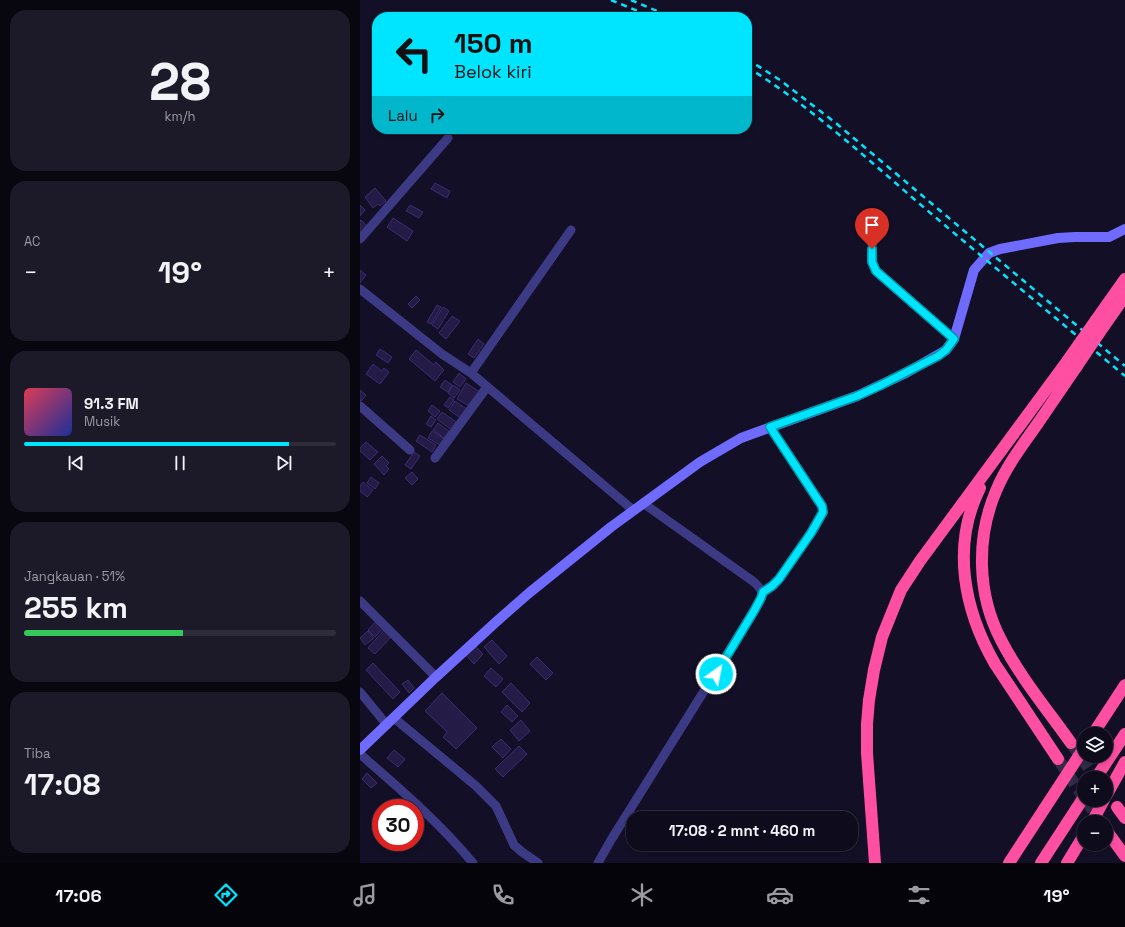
<!DOCTYPE html>
<html lang="id">
<head>
<meta charset="utf-8">
<style>
  :root { --surface:#0e0b1c; --page:#1c1929; --text:#f1f3f6; --muted:#9b9ba3; --line:#2e2b3b; --accent:#00e5ff }
  body { margin:0; font-family:"Space Grotesk",sans-serif; background:var(--page); color:var(--text); height:100vh; display:flex; flex-direction:column; font-size:15px; white-space:nowrap }
  * { box-sizing:border-box; margin:0 }
  p { font-size:13px; color:var(--muted) }
  .icon { flex:none; width:22px; height:22px; fill:none; stroke:currentColor; stroke-width:2; stroke-linecap:round; stroke-linejoin:round }
  .map { position:relative; flex:1; overflow:hidden }
  .side { display:flex; flex-direction:column; gap:10px; padding:10px; background:#08060f; width:360px }
  .side>* { flex:none }
  .hud { position:absolute; left:12px; top:12px; width:380px; height:122px; border-radius:16px; box-shadow:0 2px 6px #0003,0 0 0 1px var(--line); background:#00e5ff; color:#111; overflow:hidden }
  .buttons { position:absolute; left:717px; top:727px; display:grid; gap:8px }
  .buttons a { display:grid; place-items:center; width:36px; height:36px; border-radius:50%; background:var(--surface); box-shadow:0 2px 6px #0003,0 0 0 1px var(--line); font-size:20px }
  .speed { position:absolute; left:12px; top:799px; display:flex; gap:8px; font-size:20px; font-weight:700; text-align:center }
  .speed>* { display:grid; place-content:center; width:52px; height:52px; border-radius:50%; background:var(--surface); box-shadow:0 2px 6px #0003,0 0 0 1px var(--line); line-height:1 }
  .speed .limit { border:6px solid #d22; background:#fff; color:#111 }
  .pin { position:absolute; display:grid; place-items:center; width:34px; height:34px; color:#fff; margin:-41px -17px; border-radius:50% 50% 50% 0; rotate:-45deg; box-shadow:0 0 4px #0007 }
  .pin .icon { rotate:45deg }
  .me { position:absolute; width:44px; margin:-22px; rotate:33deg; stroke-linejoin:round; filter:drop-shadow(0 0 3px #0008) }
  .turn { display:flex; align-items:center; gap:14px; height:84px; padding:0 16px; font-size:18px }
  .turn .icon { width:52px; height:52px; stroke-width:2.5 }
  .turn b { display:block; font-size:28px; line-height:34px }
  .then { display:flex; align-items:center; height:38px; padding:0 16px; background:#0003; gap:8px; font-size:15px }
  .big { font-size:30px; font-weight:800; line-height:1.1 }
  .side .widget { flex:1; display:flex; flex-direction:column; justify-content:center; gap:6px; min-width:0; padding:0 14px; border-radius:16px; background:var(--page) }
  .side .dial { align-items:center; gap:0 }
  .dial b { font-size:52px; line-height:1 }
  .song { display:flex; align-items:center; gap:12px }
  .cover { width:48px; height:48px; border-radius:6px; background:linear-gradient(135deg,hsl(350 70% 55%),hsl(230 70% 35%)) }
  .played { height:4px; border-radius:2px; background:linear-gradient(90deg,var(--accent) 85%,var(--line) 85%) }
  .keys { display:flex; justify-content:space-around; direction:ltr }
  .heat { display:flex; justify-content:space-between; align-items:center; font-size:22px; direction:ltr }
  .charge { height:6px; border-radius:3px; background:linear-gradient(90deg,#34c759 51%,var(--line) 0) }
  .trip { position:absolute; left:266px; top:811px; width:232px; height:40px; border-radius:16px; background:var(--surface); box-shadow:0 2px 6px #0003,0 0 0 1px var(--line); font-weight:800; line-height:40px; text-align:center }
  .tabs { display:flex; height:64px; justify-content:space-around; align-items:center; background:#06040b; color:var(--muted) }
  .tabs .icon { width:28px; height:28px }
  .tabs .selected { color:var(--accent) }
  .tabs b { font-size:18px; color:var(--text) }
  main { display:flex; flex:1; min-height:0 }
  .map>svg:first-child { display:block }
  .building { fill:#241b47; stroke:#3b2d73 }
  .lines { fill:none; stroke-linecap:round; stroke-linejoin:round }
  .highway-tunnel { stroke:#312d47; stroke-width:12; stroke-dasharray:12 6; stroke-linecap:butt }
  .street { stroke:#3d3a85; stroke-width:9 }
  .secondary { stroke:#6f6bff; stroke-width:10 }
  .highway { stroke:#ff4fa3; stroke-width:12 }
  .rail { stroke:#00e5ff; stroke-width:2.5; stroke-dasharray:6 5; stroke-linecap:butt }
  .highway-bridge { stroke:#ff4fa3; stroke-width:12 }
  .route-casing { stroke:#0095a6; stroke-width:10 }
  .route { stroke:#00e5ff; stroke-width:7 }
</style>
</head>
<body>
<main>
<section class="side">
<div class="widget dial"><b>28</b><p>km/h</p></div>
<div class="widget"><p>AC</p>
<div class="heat"><a>−</a><b class="big">19°</b><a>+</a></div>
</div>
<div class="widget">
<div class="song"><i class="cover"></i><div><b>91.3 FM</b><p>Musik</p></div></div>
<div class="played"></div>
<div class="keys"><svg class="icon" aria-label="previous" viewBox="0 0 24 24"><path d="M18 5L8 12l10 7zM5 5v14"/></svg><svg class="icon" aria-label="pause" viewBox="0 0 24 24"><path d="M8 5v14M16 5v14"/></svg><svg class="icon" aria-label="next" viewBox="0 0 24 24"><path d="M6 5l10 7-10 7zM19 5v14"/></svg></div>
</div>
<div class="widget"><p>Jangkauan · 51%</p><b class="big">255 km</b><div class="charge"></div></div>
<div class="widget"><p>Tiba</p><b class="big">17:08</b></div>
</section>
<div class="map">
<svg width="765" height="863" viewBox="0 0 765 863">
  <rect width="100%" height="100%" fill="#130f26"/>
  <path class="building" d="M75,183l15,8 -3,7 -16,-9z
    M15,188l11,13 -6,5 -2,-2 -5,4 -8,-11z
    M0,205l5,5 -5,6z
    M50,205l13,7 -4,6 -13,-7z
    M33,218l20,13 -6,10 -20,-14z
    M1,220l6,6 -7,8v-13z
    M0,270l6,5 -6,8z
    M56,296l4,4 -8,8 -4,-4z
    M77,305l4,2 -10,17 -4,-2z
    M83,307l6,4 -11,18 -6,-4z
    M92,316l8,5 -14,18 -7,-6z
    M118,339l6,5 -10,14 -6,-4z
    M20,349l12,8 -4,6 -12,-8z
    M56,350l18,15 2,-3 8,8 -9,11 -26,-22z
    M13,364l9,7 2,-3 5,4 -9,12 -14,-10z
    M99,373l7,6 -6,8 -7,-5z
    M85,380l7,5 -4,7 -8,-5z
    M106,383l14,9 -9,15 -14,-8z
    M93,385l7,5 -6,8 -6,-5z
    M0,390l6,5 -5,6h-1z
    M90,397l4,3 -6,8 -4,-3z
    M95,401l13,9 -6,9 -13,-9z
    M72,405l8,6 -5,6 -7,-6z
    M82,412l17,12 -6,7 -16,-12z
    M71,416l5,4 -5,7 -5,-3z
    M78,423l11,8 -5,7 -11,-8z
    M72,431l12,8 -4,6 -12,-7z
    M60,435l16,10 -4,7 -16,-11z
    M6,442l12,10 -8,8 -10,-9v-3z
    M54,452l6,4 -9,13 -6,-4z
    M22,456l7,7 -3,3 3,3 -5,6 -10,-11z
    M52,472l6,7 -6,6 -7,-7z
    M11,477l8,6 -4,6 -8,-6z
    M3,482l10,8 -6,7 -7,-6v-5z
    M17,620l7,7 -9,10 -7,-7z
    M25,629l7,7 -17,18 -7,-6z
    M8,631l6,7 -9,7 -5,-7z
    M132,640l15,16 -8,8 -15,-17z
    M115,646l8,8 -9,10 -8,-9z
    M177,657l16,16 -7,7 -16,-16z
    M13,663l27,29 -7,7 -27,-29z
    M131,668l12,11 -7,8 -12,-11z
    M48,680l6,8 -5,5 -7,-9z
    M151,683l19,20 -8,9 -20,-20z
    M82,693l35,35 -21,21 -13,-12 4,-5 -22,-21z
    M147,705l11,11 -6,6 -11,-10z
    M161,720l9,11 -11,10 -9,-11z
    M141,739l10,10 -8,9 -11,-11z
    M159,746l8,8 -24,23 -8,-8z
    M34,750l11,9 -7,8 -11,-9z
    M7,773l10,10 -6,5 -9,-9z"/>
  <g class="lines">
    <path class="highway-tunnel" d="M711,743l25,35
      M698,759l26,39
      M726,800l15,22"/>
    <path class="street" d="M511,223l2,39 3,9 78,68
      M0,239l88,-101
      M0,289l82,65 29,19 162,137
      M111,373l100,-143
      M0,406l50,44
      M75,458l52,-71
      M403,592l10,-6 6,-7 32,-46 12,-21 -1,-6 -52,-79
      M0,601l76,76
      M0,692l27,33
      M34,718l82,68 20,20 18,39 8,7 16,11
      M0,754c39,34 79,68 113,109
      M238,863l13,-23 143,-229c8,-14 13,-17 0,-29l-111,-79"/>
    <path class="secondary" d="M0,750l76,-73 60,-55 33,-29 82,-66 89,-65 41,-24 116,-42 49,-23 40,-23 8,-11 20,-69 15,-17 11,-4 58,-11 17,-1h34l16,-8"/>
    <path class="highway" d="M736,320l29,-41
      M744,326l21,-30
      M620,488c-29,58 -16,122 15,176l63,95
      M733,734l32,-49
      M711,743c-24,-34 -51,-66 -70,-103 -24,-46 -25,-102 -5,-149 10,-24 25,-44 40,-65 14,-20 27,-40 41,-60
      M736,778l29,-44
      M746,796l19,-34
      M757,807l8,11
      M732,822l12,-22
      M746,830l19,26
      M515,863l-8,-110v-29l2,-24 5,-30 8,-33 19,-47 19,-29 148,-201
      M649,863l75,-115
      M681,863l43,-66
      M707,863l17,-28"/>
    <path class="rail" d="M251,0l41,17
      M271,0l40,17
      M387,59l33,21 57,44 288,242
      M387,67c63,39 118,90 174,138 67,57 136,114 204,171"/>
    <path class="highway-bridge" d="M708,360l28,-40
      M717,366l27,-40"/>
  </g>
  <g class="lines">
    <defs>
      <path id="route" d="M356,674l38,-63 7,-13 2,-6 9,-6 7,-7 32,-46 12,-21 -1,-6 -52,-79 87,-31 24,-11 57,-29 8,-6 8,-11 -78,-68 -4,-9v-13"/>
    </defs>
    <use href="#route" class="route-casing"/>
    <use href="#route" class="route"/>
  </g>
</svg>
<div class="buttons">
<a><svg class="icon" aria-label="layers" viewBox="0 0 24 24"><path d="M12 4l9 5-9 5-9-5zM3 14l9 5 9-5"/></svg></a>
<a>+</a>
<a>−</a>
</div>
<div class="speed"><div class="limit">30</div></div>
<div class="pin" style="left:512px;top:249px;background:#d93025"><svg class="icon" aria-label="arrive" viewBox="0 0 24 24"><path d="M6 21V4h12l-3 4 3 4H6"/></svg></div>
<svg class="me" style="left:356px;top:674px" viewBox="-20 -20 40 40"><circle r="17" fill="#00e5ff" stroke="#fff" stroke-width="3"/><path d="M0-11L8 9 0 5-8 9z" fill="#fff"/></svg>
<div class="trip">17:08 · 2 mnt · 460 m</div>
<div class="hud">
<div class="turn"><svg class="icon" aria-label="left" viewBox="0 0 24 24"><path d="M17 20v-9H6M10 6l-5 5 5 5"/></svg><div><b>150 m</b>Belok kiri</div></div>
<div class="then">Lalu<svg class="icon" aria-label="right" viewBox="0 0 24 24"><path d="M7 20v-9h11M14 6l5 5-5 5"/></svg></div>
</div>
</div>
</main>
<nav class="tabs">
<b>17:06</b>
<svg class="icon selected" aria-label="directions" viewBox="0 0 24 24"><path d="M12 3l9 9-9 9-9-9zM9 14v-3h6M13 9l2 2-2 2"/></svg>
<svg class="icon" aria-label="music" viewBox="0 0 24 24"><path d="M9 18V5l10-2v13"/><circle cx="6" cy="18" r="3"/><circle cx="16" cy="16" r="3"/></svg>
<svg class="icon" aria-label="phone" viewBox="0 0 24 24"><path d="M5 4h4l2 5-3 2q2 4 5 5l2-3 5 2v4C11 20 4 13 5 4z"/></svg>
<svg class="icon" aria-label="climate" viewBox="0 0 24 24"><path d="M12 3v18M4 7l16 10M4 17L20 7"/></svg>
<svg class="icon" aria-label="car" viewBox="0 0 24 24"><path d="M5 17H2v-5l4-1 3-4h7l3 4 3 1v5h-3M9 17h6M6 11h13"/><circle cx="7" cy="17" r="2"/><circle cx="17" cy="17" r="2"/></svg>
<svg class="icon" aria-label="filters" viewBox="0 0 24 24"><path d="M4 7h16M4 17h16"/><circle cx="9" cy="7" r="2"/><circle cx="15" cy="17" r="2"/></svg>
<b>19°</b>
</nav>
</body>
</html>
